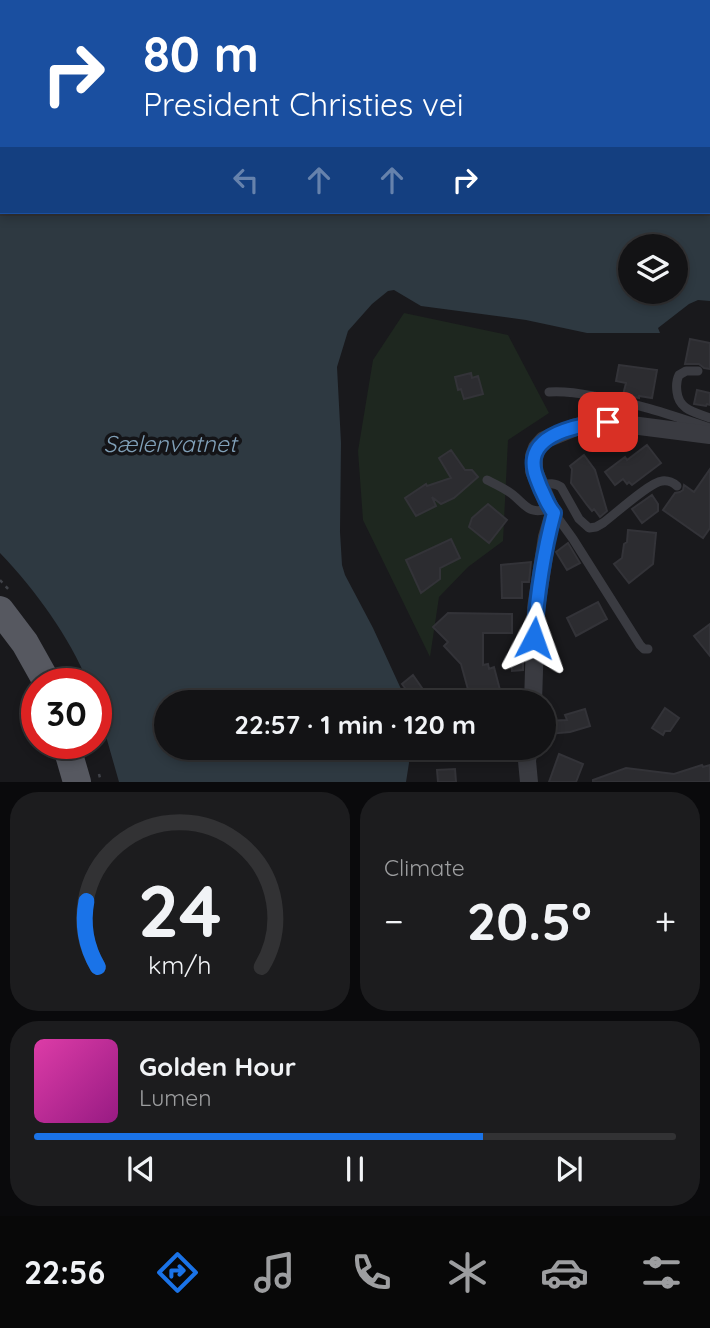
<!DOCTYPE html>
<html lang="en">
<head>
<meta charset="utf-8">
<style>
  :root { --surface:#131315; --page:#1c1c1e; --text:#f1f3f6; --muted:#9d9ea0; --line:#323234; --accent:#1a73e8 }
  body { margin:0; font-family:Quicksand,sans-serif; background:var(--page); color:var(--text); height:100vh; display:flex; flex-direction:column; font-size:26px; white-space:nowrap }
  * { box-sizing:border-box; margin:0 }
  p { font-size:23px; color:var(--muted) }
  .icon { flex:none; width:38px; height:38px; fill:none; stroke:currentColor; stroke-width:2; stroke-linecap:round; stroke-linejoin:round }
  .map { position:relative; height:782px; overflow:hidden }
  .drawer { display:flex; flex-direction:column; gap:10px; padding:10px; background:#0a0a0c; flex:1 }
  .drawer>* { flex:none }
  .hud { position:absolute; left:0px; top:0px; width:710px; height:214px; box-shadow:0 4px 10px #0003,0 0 0 2px var(--line); background:#1a4fa0; color:#fff; overflow:hidden }
  .tools { position:absolute; left:618px; top:234px; display:grid; gap:14px }
  .tools a { display:grid; place-items:center; width:70px; height:70px; border-radius:50%; background:var(--surface); box-shadow:0 4px 10px #0003,0 0 0 2px var(--line); font-size:35px }
  .speed { position:absolute; left:21px; top:668px; display:flex; gap:14px; font-size:35px; font-weight:700; text-align:center }
  .speed>* { display:grid; place-content:center; width:91px; height:91px; border-radius:50%; background:var(--surface); box-shadow:0 4px 10px #0003,0 0 0 2px var(--line); line-height:1 }
  .speed .limit { border:10px solid #d22; background:#fff; color:#111 }
  .pin { position:absolute; display:grid; place-items:center; width:60px; height:60px; color:#fff; margin:-30px; border-radius:14px; box-shadow:0 4px 10px #0006 }
  .me { position:absolute; width:77px; margin:-38px; rotate:4deg; stroke-linejoin:round; filter:drop-shadow(0 0 5px #0008) }
  .turn { display:flex; align-items:center; gap:24px; height:147px; padding:0 28px; font-size:32px }
  .turn .icon { width:91px; height:91px; stroke-width:2.5 }
  .turn b { display:block; font-size:49px; line-height:60px }
  .lanes { display:flex; align-items:center; height:66px; padding:0 28px; background:#0003; justify-content:center; gap:35px; direction:ltr }
  .lanes .off { opacity:.35 }
  .big { font-size:52px; font-weight:700; line-height:1.1 }
  .drawer .card { flex:1; display:flex; flex-direction:column; justify-content:center; gap:10px; min-width:0; padding:0 24px; border-radius:28px; background:var(--page) }
  .drawer .dial { align-items:center; gap:0 }
  .dial svg { height:182px; overflow:visible; fill:none; stroke:var(--line); stroke-width:7; stroke-linecap:round; text-anchor:middle }
  .dial text { fill:var(--text); stroke:none }
  .song { display:flex; align-items:center; gap:21px }
  .cover { width:84px; height:84px; border-radius:10px; background:linear-gradient(135deg,hsl(320 70% 55%),hsl(310 70% 35%)) }
  .played { height:7px; border-radius:4px; background:linear-gradient(90deg,var(--accent) 70%,var(--line) 70%) }
  .keys { display:flex; justify-content:space-around; direction:ltr }
  .heat { display:flex; justify-content:space-between; align-items:center; font-size:38px; direction:ltr }
  .drawer .tiles { flex:1; display:grid; gap:10px; grid-template-columns:1fr 1fr }
  .card:last-child { grid-column:span 2 }
  .trip { position:absolute; left:154px; top:690px; width:402px; height:70px; border-radius:35px; background:var(--surface); box-shadow:0 4px 10px #0003,0 0 0 2px var(--line); font-weight:700; line-height:70px; text-align:center }
  .dock { display:flex; height:112px; justify-content:space-around; align-items:center; background:#080808; color:var(--muted) }
  .dock .icon { width:49px; height:49px }
  .dock .on { color:var(--accent) }
  .dock b { font-size:32px; color:var(--text) }
  .map>svg:first-child { display:block }
  .green { fill:#1e271f }
  .water { fill:#2e3941; fill-rule:evenodd }
  .building { fill:#2c2c30; stroke:#333338; stroke-width:2 }
  .lines { fill:none; stroke-linecap:round; stroke-linejoin:round }
  .path { stroke:#404248; stroke-width:2.5; stroke-dasharray:3.5 5; stroke-linecap:butt }
  .service { stroke:#3a3b41; stroke-width:9 }
  .minor { stroke:#3a3b41; stroke-width:18 }
  .primary { stroke:#565860; stroke-width:28 }
  .route-casing { stroke:#114b97; stroke-width:18 }
  .route { stroke:#1a73e8; stroke-width:12 }
  .labels { text-anchor:middle; stroke-width:7; stroke-linejoin:round; paint-order:stroke }
  .water-label { font-size:23px; font-style:italic; fill:#80a0b8; stroke:#141417 }
</style>
</head>
<body>
<div class="map">
<svg width="710" height="782" viewBox="0 0 710 782">
  <rect width="100%" height="100%" fill="#19191c"/>
  <path class="green" d="M404,313l104,22 41,78 -41,27 -5,101 -35,26 -29,30 -9,60 -67,-137 -5,-69 15,-91z"/>
  <path class="water" d="M0,0h710v301l-12,-1 -9,4 -31,24 2,5h-73l-61,-13 -105,-14 -27,-16 -6,1 -16,13 -24,27 -11,36 4,76 -1,89 2,33 3,10 28,53 34,74h-241v45h242l1,16 -3,19h-287l-23,-81v-17h-7c-21,-49 -52,-92 -89,-131zM2,2h707v210h-707zM630,247h46v45h-46z"/>
  <path class="building" d="M690,339l20,4v26l-6,-1 -5,-4h-14z
    M619,365l38,5 -5,28 -13,-2v2l-16,-3 3,-12 -10,-2z
    M471,373l1,5 6,-2 5,18 -19,5 -3,-10 -3,1 -3,-13z
    M697,390l13,3v12l-3,-1 -1,2 -12,-2z
    M603,434l4,8 -15,8 -7,-13z
    M647,445l14,18 -29,22 -3,-3 -2,2 -4,-5 -8,6 -10,-13 20,-15 2,3z
    M451,450l14,20h7l6,7 -24,21 -13,6 -9,-7 4,9 -20,10 -11,-18 21,-14 1,2 24,-8 -12,-20z
    M584,455l11,15 12,41 -7,6 -6,-8 -2,2 -5,-6 -16,-22 1,-14 -2,-3z
    M710,469v59l-7,10 -40,-28 12,-17 5,-1 3,-2 1,-5 10,7z
    M652,495l6,9v7l-16,12 -10,-14z
    M488,504l19,16 -18,23 -20,-16 3,-9z
    M628,530l28,3 -3,31 -24,19 -15,-19 8,-6 2,-14 3,-2z
    M451,539l9,19 -20,10v11l-19,14 -15,-33z
    M568,543l12,20 -13,7 -11,-18z
    M531,562l-2,20h-7v16h-20l-1,-33z
    M598,602l9,17 -31,17 -9,-18z
    M448,613l64,1v19h-29v32l5,-1 1,5 5,-2 6,23 -4,1 3,11h-22l-4,-10 -4,1 -8,-29 -17,-18 4,-4 -15,-15z
    M710,624v32l-16,-20z
    M511,654h12v16l-11,1z
    M413,675l9,13 -11,8 -9,-12z
    M665,708l14,10 -9,13h-5l-2,4 -11,-7z
    M585,709l5,17 -20,6 -22,2 -2,-13 21,-1 -2,-5z
    M559,754l24,10 -7,18h-27z
    M702,765l1,2 7,-2v17h-117v-2l33,-12 48,6z
    M455,769l1,13h-18l-1,-12z"/>
  <g class="lines">
    <path class="path" d="M0,580l10,11
      M99,774l2,8"/>
    <path class="service" d="M698,371h-12l-7,4c-3,6 -3,10 -2,17 2,18 18,20 33,26
      M549,392c15,-1 29,1 44,4 40,6 78,19 117,32
      M487,480c8,4 17,8 25,14 14,11 17,22 38,14
      M539,485c8,-1 15,-3 22,2l18,32 10,9 7,-1 7,-4c11,-8 47,-41 59,-42 6,-1 12,2 15,5
      M555,514l18,25 67,106 4,4h4"/>
    <path class="minor" d="M533,702l3,-94 11,-71 7,-24 -4,-5 -16,-37v-15l3,-8 7,-8 32,-13 14,-3 18,-2 102,13
      M529,782l-2,-21 2,-14"/>
    <path class="primary" d="M0,610l25,33 23,41
      M66,744l11,38"/>
  </g>
  <g class="lines">
    <defs>
      <path id="route" d="M534,638c3,-42 9,-84 20,-125 -6,-7 -9,-16 -13,-24 -4,-10 -9,-20 -7,-31 5,-27 51,-34 74,-36"/>
    </defs>
    <use href="#route" class="route-casing"/>
    <use href="#route" class="route"/>
  </g>
  <g class="labels">
    <g class="water-label">
      <text x="170" y="452">Sælenvatnet</text>
    </g>
  </g>
</svg>
<div class="tools">
<a><svg class="icon" aria-label="layers" viewBox="0 0 24 24"><path d="M12 4l9 5-9 5-9-5zM3 14l9 5 9-5"/></svg></a>
</div>
<div class="speed"><div class="limit">30</div></div>
<div class="pin" style="left:608px;top:422px;background:#d93025"><svg class="icon" aria-label="arrive" viewBox="0 0 24 24"><path d="M6 21V4h12l-3 4 3 4H6"/></svg></div>
<svg class="me" style="left:534px;top:638px" viewBox="-20 -20 40 40"><path d="M0-17L14 15 0 8-14 15z" fill="#1a73e8" stroke="#fff" stroke-width="4"/></svg>
<div class="trip">22:57 · 1 min · 120 m</div>
<div class="hud">
<div class="turn"><svg class="icon" aria-label="right" viewBox="0 0 24 24"><path d="M7 20v-9h11M14 6l5 5-5 5"/></svg><div><b>80 m</b>President Christies vei</div></div>
<div class="lanes"><svg class="icon off" aria-label="left" viewBox="0 0 24 24"><path d="M17 20v-9H6M10 6l-5 5 5 5"/></svg><svg class="icon off" aria-label="ahead" viewBox="0 0 24 24"><path d="M12 20V5M6 11l6-6 6 6"/></svg><svg class="icon off" aria-label="ahead" viewBox="0 0 24 24"><path d="M12 20V5M6 11l6-6 6 6"/></svg><svg class="icon" aria-label="right" viewBox="0 0 24 24"><path d="M7 20v-9h11M14 6l5 5-5 5"/></svg></div>
</div>
</div>
<section class="drawer">
<div class="tiles">
<div class="card dial"><svg viewBox="0 0 100 80">
<path d="M14 69A42 42 0 1 1 86 69"/>
<path d="M14 69A42 42 0 0 1 9 40" stroke="#1a73e8"/>
<text x="50" y="56" font-size="32" font-weight="700">24</text>
<text x="50" y="72" font-size="11">km/h</text>
</svg></div>
<div class="card"><p>Climate</p>
<div class="heat"><a>−</a><b class="big">20.5°</b><a>+</a></div>
</div>
<div class="card">
<div class="song"><i class="cover"></i><div><b>Golden Hour</b><p>Lumen</p></div></div>
<div class="played"></div>
<div class="keys"><svg class="icon" aria-label="previous" viewBox="0 0 24 24"><path d="M18 5L8 12l10 7zM5 5v14"/></svg><svg class="icon" aria-label="pause" viewBox="0 0 24 24"><path d="M8 5v14M16 5v14"/></svg><svg class="icon" aria-label="next" viewBox="0 0 24 24"><path d="M6 5l10 7-10 7zM19 5v14"/></svg></div>
</div>
</div>
</section>
<nav class="dock">
<b>22:56</b>
<svg class="icon on" aria-label="directions" viewBox="0 0 24 24"><path d="M12 3l9 9-9 9-9-9zM9 14v-3h6M13 9l2 2-2 2"/></svg>
<svg class="icon" aria-label="music" viewBox="0 0 24 24"><path d="M9 18V5l10-2v13"/><circle cx="6" cy="18" r="3"/><circle cx="16" cy="16" r="3"/></svg>
<svg class="icon" aria-label="phone" viewBox="0 0 24 24"><path d="M5 4h4l2 5-3 2q2 4 5 5l2-3 5 2v4C11 20 4 13 5 4z"/></svg>
<svg class="icon" aria-label="climate" viewBox="0 0 24 24"><path d="M12 3v18M4 7l16 10M4 17L20 7"/></svg>
<svg class="icon" aria-label="car" viewBox="0 0 24 24"><path d="M5 17H2v-5l4-1 3-4h7l3 4 3 1v5h-3M9 17h6M6 11h13"/><circle cx="7" cy="17" r="2"/><circle cx="17" cy="17" r="2"/></svg>
<svg class="icon" aria-label="filters" viewBox="0 0 24 24"><path d="M4 7h16M4 17h16"/><circle cx="9" cy="7" r="2"/><circle cx="15" cy="17" r="2"/></svg>
</nav>
</body>
</html>
